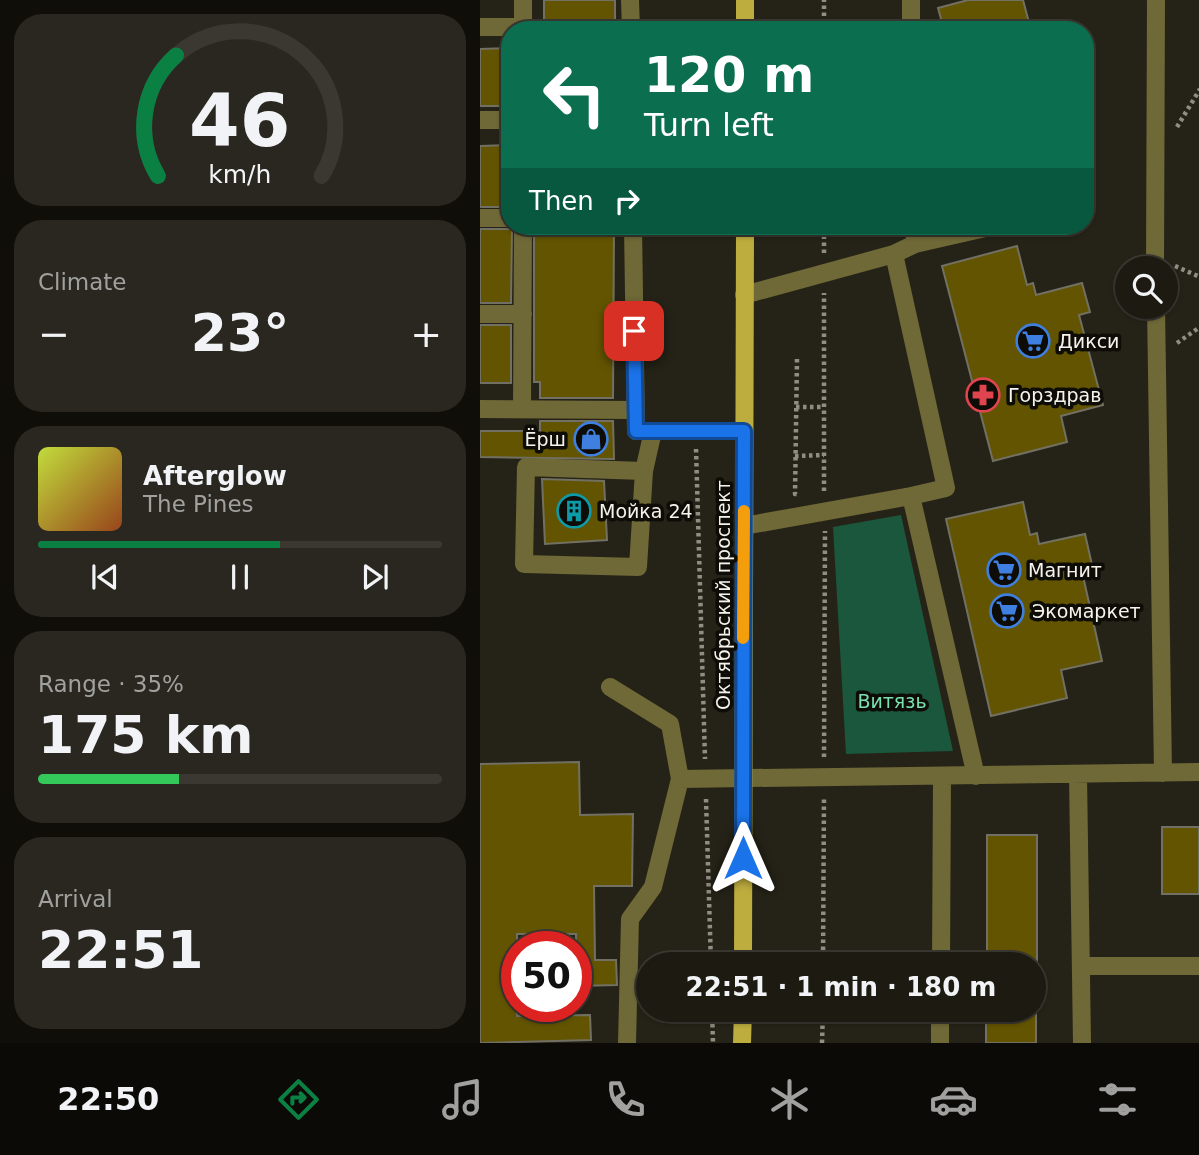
<!DOCTYPE html>
<html lang="en">
<head>
<meta charset="utf-8">
<style>
  :root { --surface:#1c1a11; --page:#29271f; --text:#f1f3f6; --muted:#a0a19f; --line:#3a3831; --accent:#0b8043 }
  body { margin:0; font-family:"DejaVu Sans",sans-serif; background:var(--page); color:var(--text); height:100vh; display:flex; flex-direction:column; font-size:26px; white-space:nowrap }
  * { box-sizing:border-box; margin:0 }
  p { font-size:23px; color:var(--muted) }
  .icon { flex:none; width:38px; height:38px; fill:none; stroke:currentColor; stroke-width:2; stroke-linecap:round; stroke-linejoin:round }
  .map { position:relative; flex:1; overflow:hidden }
  .sheet { display:flex; flex-direction:column; gap:14px; padding:14px; background:#0f0e09; width:480px }
  .sheet>* { flex:none }
  .hud { position:absolute; left:21px; top:21px; width:593px; height:214px; border-radius:28px; box-shadow:0 2px 5px #0004,0 0 0 2px var(--line); background:#0b6e4f; color:#fff; overflow:hidden }
  .controls { position:absolute; left:635px; top:256px; display:grid; gap:14px }
  .controls a { display:grid; place-items:center; width:63px; height:63px; border-radius:50%; background:var(--surface); box-shadow:0 2px 5px #0004,0 0 0 2px var(--line); font-size:35px }
  .speed { position:absolute; left:21px; top:931px; display:flex; gap:14px; font-size:35px; font-weight:700; text-align:center }
  .speed>* { display:grid; place-content:center; width:91px; height:91px; border-radius:50%; background:var(--surface); box-shadow:0 2px 5px #0004,0 0 0 2px var(--line); line-height:1 }
  .speed .limit { border:10px solid #d22; background:#fff; color:#111 }
  .pin { position:absolute; display:grid; place-items:center; width:60px; height:60px; color:#fff; margin:-30px; border-radius:14px; box-shadow:0 4px 10px #0006 }
  .me { position:absolute; width:77px; margin:-38px; rotate:0deg; stroke-linejoin:round; filter:drop-shadow(0 0 5px #0008) }
  .turn { display:flex; align-items:center; gap:24px; height:147px; padding:0 28px; font-size:32px }
  .turn .icon { width:91px; height:91px; stroke-width:2.5 }
  .turn b { display:block; font-size:49px; line-height:60px }
  .then { display:flex; align-items:center; height:66px; padding:0 28px; background:#0003; gap:14px; font-size:26px }
  .big { font-size:52px; font-weight:700; line-height:1.1 }
  .sheet .tile { flex:1; display:flex; flex-direction:column; justify-content:center; gap:10px; min-width:0; padding:0 24px; border-radius:28px; background:var(--page) }
  .sheet .dial { align-items:center; gap:0 }
  .dial svg { height:182px; overflow:visible; fill:none; stroke:var(--line); stroke-width:7; stroke-linecap:round; text-anchor:middle }
  .dial text { fill:var(--text); stroke:none }
  .song { display:flex; align-items:center; gap:21px }
  .cover { width:84px; height:84px; border-radius:10px; background:linear-gradient(135deg,hsl(70 70% 55%),hsl(20 70% 35%)) }
  .played { height:7px; border-radius:4px; background:linear-gradient(90deg,var(--accent) 60%,var(--line) 60%) }
  .keys { display:flex; justify-content:space-around; direction:ltr }
  .heat { display:flex; justify-content:space-between; align-items:center; font-size:38px; direction:ltr }
  .charge { height:10px; border-radius:5px; background:linear-gradient(90deg,#34c759 35%,var(--line) 0) }
  .trip { position:absolute; left:156px; top:952px; width:410px; height:70px; border-radius:35px; background:var(--surface); box-shadow:0 2px 5px #0004,0 0 0 2px var(--line); font-weight:700; line-height:70px; text-align:center }
  .dock { display:flex; height:112px; justify-content:space-around; align-items:center; background:#0b0a07; color:var(--muted) }
  .dock .icon { width:49px; height:49px }
  .dock .active { color:var(--accent) }
  .dock b { font-size:32px; color:var(--text) }
  main { display:flex; flex:1; min-height:0 }
  .map>svg:first-child { display:block }
  .green { fill:#1b573c }
  .building { fill:#625400; stroke:#727062; stroke-width:2 }
  .lines { fill:none; stroke-linecap:round; stroke-linejoin:round }
  .path { stroke:#908e84; stroke-width:4.5; stroke-dasharray:3.5 3.5; stroke-linecap:butt }
  .minor { stroke:#6f6837; stroke-width:18 }
  .major { stroke:#bdac3e; stroke-width:18 }
  .route-casing { stroke:#114b97; stroke-width:18 }
  .route { stroke:#1a73e8; stroke-width:12 }
  .slow { stroke:#f59e0b; stroke-width:12 }
  .labels { text-anchor:middle; stroke-width:7; stroke-linejoin:round; paint-order:stroke }
  .poi-label { font-size:19px; fill:#f5f3ec; stroke:#0d0c07; text-anchor:start }
  .street-label { font-size:19px; fill:#f5f3ec; stroke:#0d0c07 }
  .park-label { font-size:19px; fill:#78e1ae; stroke:#0d0c07 }
</style>
</head>
<body>
<main>
<section class="sheet">
<div class="tile dial"><svg viewBox="0 0 100 80">
<path d="M14 69A42 42 0 1 1 86 69"/>
<path d="M14 69A42 42 0 0 1 22 16" stroke="#0b8043"/>
<text x="50" y="56" font-size="32" font-weight="700">46</text>
<text x="50" y="72" font-size="11">km/h</text>
</svg></div>
<div class="tile"><p>Climate</p>
<div class="heat"><a>−</a><b class="big">23°</b><a>+</a></div>
</div>
<div class="tile">
<div class="song"><i class="cover"></i><div><b>Afterglow</b><p>The Pines</p></div></div>
<div class="played"></div>
<div class="keys"><svg class="icon" aria-label="previous" viewBox="0 0 24 24"><path d="M18 5L8 12l10 7zM5 5v14"/></svg><svg class="icon" aria-label="pause" viewBox="0 0 24 24"><path d="M8 5v14M16 5v14"/></svg><svg class="icon" aria-label="next" viewBox="0 0 24 24"><path d="M6 5l10 7-10 7zM19 5v14"/></svg></div>
</div>
<div class="tile"><p>Range · 35%</p><b class="big">175 km</b><div class="charge"></div></div>
<div class="tile"><p>Arrival</p><b class="big">22:51</b></div>
</section>
<div class="map">
<svg width="720" height="1043" viewBox="0 0 720 1043">
  <rect width="100%" height="100%" fill="#252317"/>
  <path class="green" d="M421,515l52,236 -107,3 -13,-227z"/>
  <path class="building" d="M64,0h71v30h-71z
    M488,0h55l8,30h-87l-6,-22z
    M30,48v58h-30v-57z
    M30,145v62h-30v-61z
    M54,226h80l-1,172h-73v-16h-6z
    M0,229h32l-1,74h-31z
    M537,246l10,39 6,-2 3,12 46,-12 8,29 -11,3 24,90 -42,11 6,26 -74,19 -51,-195z
    M0,325h31v58h-31z
    M60,421h73l1,38 -134,-2v-26h60z
    M62,479l62,2 3,59 -62,4z
    M543,502l7,33 7,-2 2,11 46,-10 7,31 -11,2 21,94 -41,9 6,28 -76,18 -45,-197z
    M99,762l1,53 53,-1 -1,72h-38l1,74h21l1,25 -41,1v-52h-59v82l73,-1 1,25 -111,3v-279z
    M682,827h37v67h-37z
    M507,835h50v129h-50z
    M506,1010h50v33h-50z"/>
  <g class="lines">
    <path class="path" d="M344,30v-30
      M697,127l23,-38
      M344,253v-27
      M695,266l25,11
      M697,343l23,-16
      M317,359l-2,135h3
      M316,407h28
      M216,449l9,310
      M315,456l29,-1
      M344,491v-198
      M344,757l1,-226
      M226,799l5,165
      M343,964l1,-167
      M232,1010l1,33
      M342,1043l1,-33"/>
    <path class="minor" d="M150,0l1,30
      M431,0v30
      M0,27h43
      M43,30v-30
      M0,120h30
      M0,218h30
      M153,226l3,205h108
      M435,226v18
      M414,254l52,234 -35,8 65,280
      M675,268l1,-268
      M264,295l150,-41 21,-10 79,-18
      M676,306l7,467
      M0,314h43
      M0,409l155,1
      M42,409l1,-183
      M164,471l-118,-4 -2,97 114,3 6,-96 9,-40
      M264,526l167,-30
      M130,687l60,37 10,55 520,-7
      M598,775l4,268
      M461,964l1,-187
      M601,966h119
      M147,1043l3,-124 23,-32 27,-108
      M460,1043v-33"/>
    <path class="major" d="M265,30v-30
      M263,964l2,-738
      M262,1043l1,-33"/>
  </g>
  <g class="lines">
    <defs>
      <path id="route" d="M154,331l2,100h108l-1,427"/>
    </defs>
    <use href="#route" class="route-casing"/>
    <use href="#route" class="route"/>
    <path class="slow" d="M263,638l1,-127"/>
  </g>
  <defs>
    <symbol id="supermarket-ring" viewBox="-11 -11 22 22"><circle r="9.5" fill="#0d0c07" stroke="#3f7fe0" stroke-width="1.5"/><path d="M-6-5.5h2.5l.6 2H6L4.5 2H-2.5L-4.4-4H-6ZM-1.5 3.2a1.3 1.3 0 1 0 .1 0ZM3 3.2a1.3 1.3 0 1 0 .1 0Z" fill="#3f7fe0"/></symbol>
    <symbol id="pharmacy-ring" viewBox="-11 -11 22 22"><circle r="9.5" fill="#0d0c07" stroke="#e0444e" stroke-width="1.5"/><path d="M-2-6h4v4h4v4h-4v4h-4v-4h-4v-4h4Z" fill="#e0444e"/></symbol>
    <symbol id="shop-ring" viewBox="-11 -11 22 22"><circle r="9.5" fill="#0d0c07" stroke="#3f7fe0" stroke-width="1.5"/><path d="M-5-2.5h2.3a2.7 3.5 0 0 1 5.4 0H5L5.5 6h-11ZM-1.5-2.5h3a1.5 2.3 0 0 0-3 0Z" fill="#3f7fe0"/></symbol>
    <symbol id="building-ring" viewBox="-11 -11 22 22"><circle r="9.5" fill="#0d0c07" stroke="#0f9aa8" stroke-width="1.5"/><path d="M-4-6H4V6H1V3H-1V6H-4ZM-2.5-4.3h1.7v1.8h-1.7ZM.8-4.3h1.7v1.8H.8ZM-2.5-1h1.7V.8h-1.7ZM.8-1h1.7V.8H.8Z" fill="#0f9aa8"/></symbol>
  </defs>
  <g fill-rule="evenodd">
    <use href="#supermarket-ring" x="534" y="322" width="38" height="38"/>
    <use href="#pharmacy-ring" x="484" y="376" width="38" height="38"/>
    <use href="#shop-ring" x="92" y="420" width="38" height="38"/>
    <use href="#building-ring" x="75" y="492" width="38" height="38"/>
    <use href="#supermarket-ring" x="505" y="551" width="38" height="38"/>
    <use href="#supermarket-ring" x="508" y="592" width="38" height="38"/>
  </g>
  <g class="labels">
    <g class="poi-label">
      <text x="578" y="348">Дикси</text>
      <text x="528" y="402">Горздрав</text>
      <text x="86" y="446" text-anchor="end">Ёрш</text>
      <text x="119" y="518">Мойка 24</text>
      <text x="548" y="577">Магнит</text>
      <text x="552" y="618">Экомаркет</text>
    </g>
    <g class="street-label">
      <text transform="translate(243 595) rotate(-90)" y="7">Октябрьский проспект</text>
    </g>
    <g class="park-label">
      <text x="412" y="708">Витязь</text>
    </g>
  </g>
</svg>
<div class="controls">
<a><svg class="icon" aria-label="search" viewBox="0 0 24 24"><circle cx="10" cy="10" r="6"/><path d="M15 15l6 6"/></svg></a>
</div>
<div class="speed"><div class="limit">50</div></div>
<div class="pin" style="left:154px;top:331px;background:#d93025"><svg class="icon" aria-label="arrive" viewBox="0 0 24 24"><path d="M6 21V4h12l-3 4 3 4H6"/></svg></div>
<svg class="me" style="left:263px;top:858px" viewBox="-20 -20 40 40"><path d="M0-17L14 15 0 8-14 15z" fill="#1a73e8" stroke="#fff" stroke-width="4"/></svg>
<div class="trip">22:51 · 1 min · 180 m</div>
<div class="hud">
<div class="turn"><svg class="icon" aria-label="left" viewBox="0 0 24 24"><path d="M17 20v-9H6M10 6l-5 5 5 5"/></svg><div><b>120 m</b>Turn left</div></div>
<div class="then">Then<svg class="icon" aria-label="right" viewBox="0 0 24 24"><path d="M7 20v-9h11M14 6l5 5-5 5"/></svg></div>
</div>
</div>
</main>
<nav class="dock">
<b>22:50</b>
<svg class="icon active" aria-label="directions" viewBox="0 0 24 24"><path d="M12 3l9 9-9 9-9-9zM9 14v-3h6M13 9l2 2-2 2"/></svg>
<svg class="icon" aria-label="music" viewBox="0 0 24 24"><path d="M9 18V5l10-2v13"/><circle cx="6" cy="18" r="3"/><circle cx="16" cy="16" r="3"/></svg>
<svg class="icon" aria-label="phone" viewBox="0 0 24 24"><path d="M5 4h4l2 5-3 2q2 4 5 5l2-3 5 2v4C11 20 4 13 5 4z"/></svg>
<svg class="icon" aria-label="climate" viewBox="0 0 24 24"><path d="M12 3v18M4 7l16 10M4 17L20 7"/></svg>
<svg class="icon" aria-label="car" viewBox="0 0 24 24"><path d="M5 17H2v-5l4-1 3-4h7l3 4 3 1v5h-3M9 17h6M6 11h13"/><circle cx="7" cy="17" r="2"/><circle cx="17" cy="17" r="2"/></svg>
<svg class="icon" aria-label="filters" viewBox="0 0 24 24"><path d="M4 7h16M4 17h16"/><circle cx="9" cy="7" r="2"/><circle cx="15" cy="17" r="2"/></svg>
</nav>
</body>
</html>
